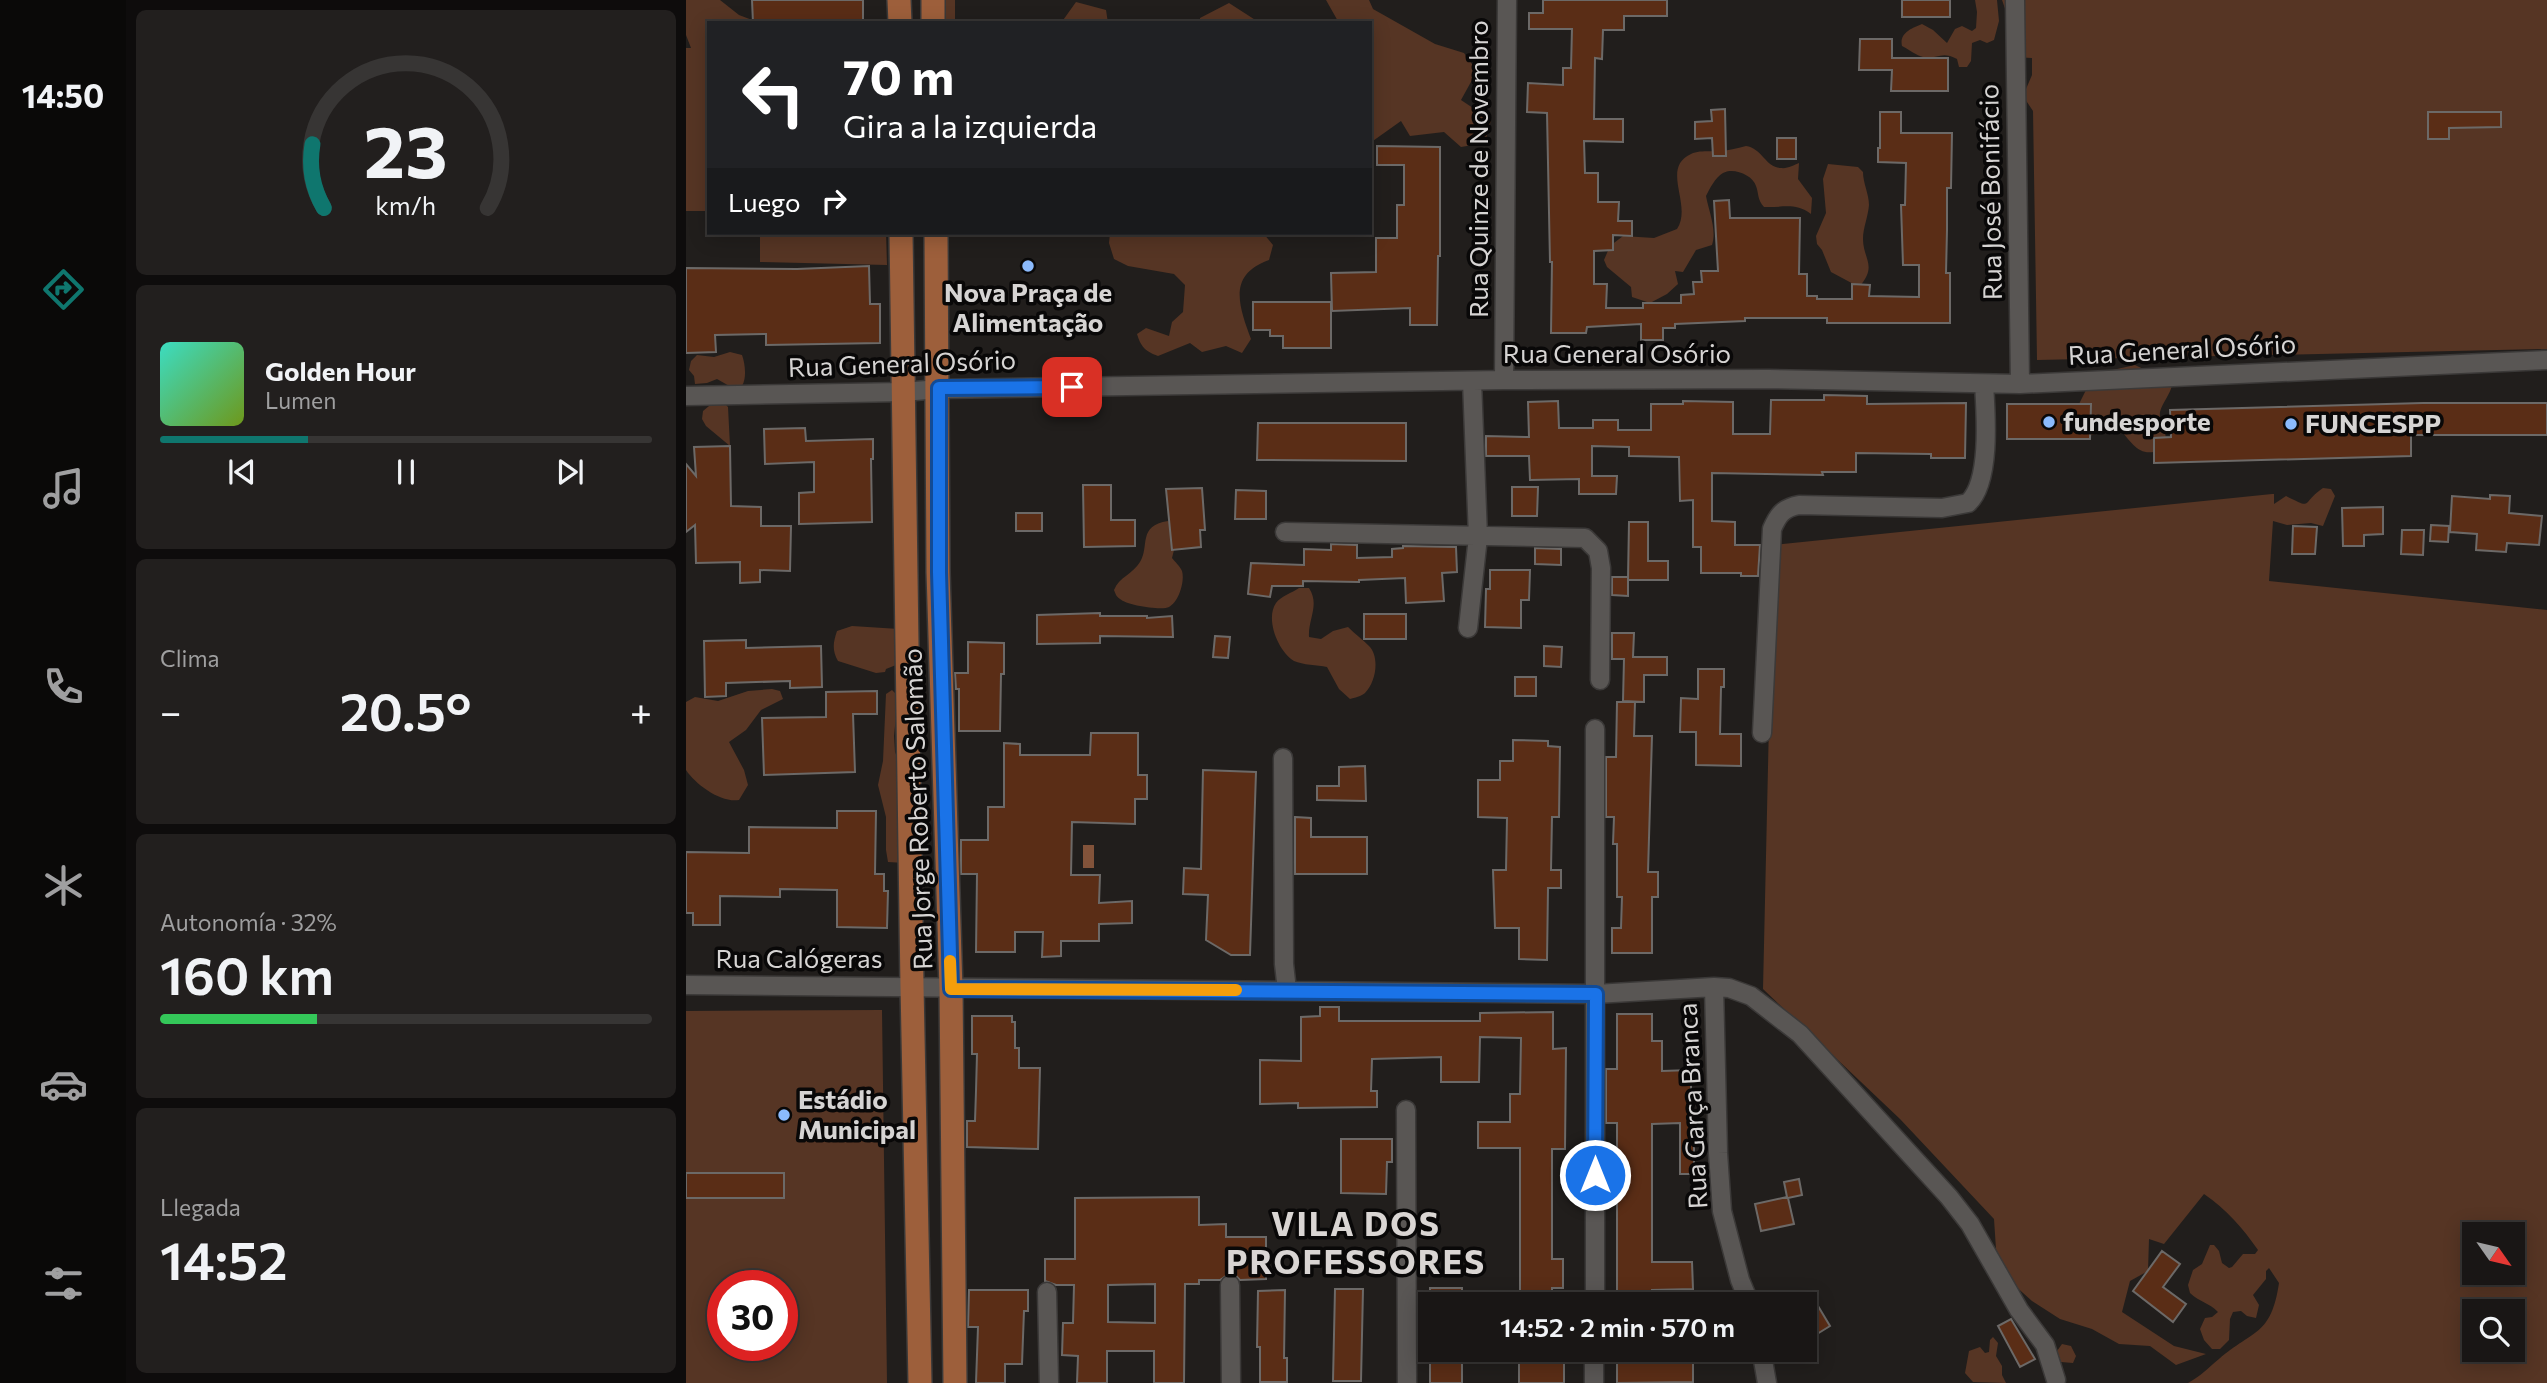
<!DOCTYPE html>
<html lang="es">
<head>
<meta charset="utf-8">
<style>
  :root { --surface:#191615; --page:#221f1e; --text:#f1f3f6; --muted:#9f9fa0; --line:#373534; --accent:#0f766e }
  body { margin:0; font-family:Commissioner,sans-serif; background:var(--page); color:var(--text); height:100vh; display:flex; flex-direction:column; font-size:26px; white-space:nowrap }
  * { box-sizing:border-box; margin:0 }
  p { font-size:23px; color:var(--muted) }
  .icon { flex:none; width:38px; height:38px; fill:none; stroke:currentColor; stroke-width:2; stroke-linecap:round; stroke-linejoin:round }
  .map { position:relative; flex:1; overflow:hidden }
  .sheet { display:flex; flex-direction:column; gap:10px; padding:10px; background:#0e0c0c; width:560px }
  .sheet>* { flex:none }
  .hud { position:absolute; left:21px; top:21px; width:665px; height:214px; border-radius:0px; box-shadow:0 4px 18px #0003,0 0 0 2px var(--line); background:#202124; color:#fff; overflow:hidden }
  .needle { width:46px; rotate:124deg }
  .tools { position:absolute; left:1776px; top:1222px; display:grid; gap:14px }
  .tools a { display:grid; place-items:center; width:63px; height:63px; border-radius:0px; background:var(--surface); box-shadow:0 4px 18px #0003,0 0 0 2px var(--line); font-size:35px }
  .speed { position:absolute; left:21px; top:1270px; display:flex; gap:14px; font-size:35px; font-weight:700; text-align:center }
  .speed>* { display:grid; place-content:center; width:91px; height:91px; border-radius:50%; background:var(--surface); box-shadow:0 4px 18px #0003,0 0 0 2px var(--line); line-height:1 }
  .speed .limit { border:10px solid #d22; background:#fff; color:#111 }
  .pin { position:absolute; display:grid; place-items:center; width:60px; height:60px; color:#fff; margin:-30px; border-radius:14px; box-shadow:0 4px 10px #0006 }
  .me { position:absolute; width:77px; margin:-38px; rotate:0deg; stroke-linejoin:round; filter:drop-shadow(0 0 5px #0008) }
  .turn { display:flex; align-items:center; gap:24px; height:147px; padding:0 21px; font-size:32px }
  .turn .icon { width:91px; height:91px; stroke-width:2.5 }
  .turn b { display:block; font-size:49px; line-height:60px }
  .then { display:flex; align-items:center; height:66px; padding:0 21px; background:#0003; gap:14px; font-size:26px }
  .big { font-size:52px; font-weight:600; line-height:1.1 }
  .sheet .widget { flex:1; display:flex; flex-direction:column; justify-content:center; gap:10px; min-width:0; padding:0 24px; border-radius:10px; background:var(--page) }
  .sheet .dial { align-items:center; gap:0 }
  .dial svg { height:182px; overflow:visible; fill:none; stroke:var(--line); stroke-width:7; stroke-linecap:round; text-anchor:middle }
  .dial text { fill:var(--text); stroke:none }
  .song { display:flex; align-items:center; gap:21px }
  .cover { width:84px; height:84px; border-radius:10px; background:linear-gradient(135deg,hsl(170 70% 55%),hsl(80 70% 35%)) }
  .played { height:7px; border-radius:4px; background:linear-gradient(90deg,var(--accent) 30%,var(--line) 30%) }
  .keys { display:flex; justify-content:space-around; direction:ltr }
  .heat { display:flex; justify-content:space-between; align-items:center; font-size:38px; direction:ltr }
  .charge { height:10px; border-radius:5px; background:linear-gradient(90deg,#34c759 32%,var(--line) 0) }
  .trip { position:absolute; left:732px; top:1292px; width:399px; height:70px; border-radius:0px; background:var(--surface); box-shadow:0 4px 18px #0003,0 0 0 2px var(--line); font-weight:600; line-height:70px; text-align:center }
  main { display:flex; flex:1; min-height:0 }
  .tabs { display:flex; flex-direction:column; width:126px; justify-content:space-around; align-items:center; background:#0a0908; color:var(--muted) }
  .tabs .icon { width:49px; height:49px }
  .tabs .on { color:var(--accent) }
  .tabs b { font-size:32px; color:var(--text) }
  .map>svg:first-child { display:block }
  .green { fill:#563524; fill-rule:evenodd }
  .water { fill:#82533a }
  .building { fill:#5a2d16; stroke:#6c6967; stroke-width:2; fill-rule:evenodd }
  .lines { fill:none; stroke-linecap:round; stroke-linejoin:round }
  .minor-casing { stroke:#3b3938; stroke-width:21 }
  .major-casing { stroke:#3b3938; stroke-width:26 }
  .minor { stroke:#595654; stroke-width:18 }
  .major { stroke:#9d5f3b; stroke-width:23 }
  .route-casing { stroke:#114b97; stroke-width:18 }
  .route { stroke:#1a73e8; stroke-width:12 }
  .slow { stroke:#f59e0b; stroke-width:12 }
  .poi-dot { fill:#8bbafc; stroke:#090808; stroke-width:2.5 }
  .labels { text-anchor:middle; stroke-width:7; stroke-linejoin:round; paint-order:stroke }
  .street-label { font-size:26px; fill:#d6d4d3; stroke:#090808 }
  .poi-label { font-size:26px; font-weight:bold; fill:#d6d4d3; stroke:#090808; text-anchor:start }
  .district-label { font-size:33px; font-weight:bold; letter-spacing:2px; fill:#d9d5d3; stroke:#090808 }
</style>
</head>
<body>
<main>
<nav class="tabs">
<b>14:50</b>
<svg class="icon on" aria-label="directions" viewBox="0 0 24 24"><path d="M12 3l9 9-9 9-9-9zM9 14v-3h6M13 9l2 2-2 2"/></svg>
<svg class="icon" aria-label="music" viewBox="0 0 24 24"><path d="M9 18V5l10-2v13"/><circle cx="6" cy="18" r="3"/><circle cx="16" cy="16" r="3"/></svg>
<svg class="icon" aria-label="phone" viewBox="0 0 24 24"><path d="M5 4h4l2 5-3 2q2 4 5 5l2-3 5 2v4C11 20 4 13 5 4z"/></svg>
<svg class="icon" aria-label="climate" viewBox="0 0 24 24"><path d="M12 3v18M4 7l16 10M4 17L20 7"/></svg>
<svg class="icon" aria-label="car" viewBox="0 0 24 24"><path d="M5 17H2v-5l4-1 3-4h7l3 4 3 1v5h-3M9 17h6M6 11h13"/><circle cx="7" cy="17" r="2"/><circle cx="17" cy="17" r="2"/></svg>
<svg class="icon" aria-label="filters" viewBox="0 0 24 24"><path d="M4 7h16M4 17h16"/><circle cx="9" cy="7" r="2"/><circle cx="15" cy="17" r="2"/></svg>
</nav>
<section class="sheet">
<div class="widget dial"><svg viewBox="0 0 100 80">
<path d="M14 69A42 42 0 1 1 86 69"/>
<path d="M14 69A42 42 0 0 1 9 41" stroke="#0f766e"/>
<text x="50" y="56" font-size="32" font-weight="700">23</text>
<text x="50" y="72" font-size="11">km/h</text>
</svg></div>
<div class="widget">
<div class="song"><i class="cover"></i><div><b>Golden Hour</b><p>Lumen</p></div></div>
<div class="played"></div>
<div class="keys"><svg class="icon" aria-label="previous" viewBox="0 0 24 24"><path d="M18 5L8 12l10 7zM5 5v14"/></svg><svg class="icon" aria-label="pause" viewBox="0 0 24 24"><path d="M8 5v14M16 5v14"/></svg><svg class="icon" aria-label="next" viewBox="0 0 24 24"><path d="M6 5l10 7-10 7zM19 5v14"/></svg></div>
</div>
<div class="widget"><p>Clima</p>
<div class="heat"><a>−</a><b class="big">20.5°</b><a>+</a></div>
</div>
<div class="widget"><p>Autonomía · 32%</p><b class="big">160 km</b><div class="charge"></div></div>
<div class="widget"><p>Llegada</p><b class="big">14:52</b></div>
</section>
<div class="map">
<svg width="1861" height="1383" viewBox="0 0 1861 1383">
  <rect width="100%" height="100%" fill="#211e1c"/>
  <path class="green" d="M0,0h34l19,15 21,8h-51v188h-23v-163h5l-5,-13z
    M256,0h13v23h-13l3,-15z
    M640,0h43l4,9 62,35 29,9 13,18 -16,29 30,20 -6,23 -24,4 -17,-15 -34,4 -9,-15 -31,22v-120h-31z
    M1289,0h22l2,21 -5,19 -7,3 -7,-3 -8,3 -1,18 -4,6h-8l-2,-8c-16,-9 -20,1 -34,-2 -6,-1 -15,-8 -21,-11 -3,-13 10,-18 20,-22l11,6 14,13 8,-14 7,-3 10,5 4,-3 1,-16z
    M1316,0h545v349l-510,11 -4,-249 -10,-15 9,-21v-17l-19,-1 -6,-5 2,-32z
    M390,2l30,8 2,13h-47z
    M543,3l31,20h-60v-5z
    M1060,146c16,2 20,22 35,22 6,1 13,-3 18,-5l-1,16 14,19 -1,16c-16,-12 -29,-6 -47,-7 -7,-8 -5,-13 -8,-21 -3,-11 -23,-19 -33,-13 -8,5 -13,15 -17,23 3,16 11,34 6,49l-16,5 -13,22 -8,-1 3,13 -11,10 -17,9 -18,-6 -1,-10 -24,-20 -3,-7 6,-14 13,-10 31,2 23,-9c16,-24 -17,-61 14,-75 8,-4 19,-2 28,-3 9,0 18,-3 27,-5z
    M1142,164l30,3 5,5c0,11 6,22 6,33 -1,12 -6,23 -6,34 0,20 15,27 -4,48l-28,-15 -9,-22 -5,-6 -1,-8 10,-23 -3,-34z
    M74,233h126l1,32 -127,-3z
    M424,233h153l10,12 -4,15c-42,15 -30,46 -18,79l-9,14 -16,-7 -24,6 -12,-9 -32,13c-13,-5 -17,-9 -21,-22l9,-6 23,8 3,-14 11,-10 2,-27 -11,-11 -46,-8 -14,-7 -5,-16z
    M44,352l12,3c3,8 5,23 0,31l-11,1 -14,-8 -10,4 -12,1 -1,-8 -5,-6 2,-9 6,-6 17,2z
    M1449,365c17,9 23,4 37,20 -2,10 -10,18 -12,27 -2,18 15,20 -2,39 -20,6 -26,-9 -38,-21l-8,-1 -30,9 -6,-28 12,-24 11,-13z
    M29,401l8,1 5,5 2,39 -24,-20 -4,-7 1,-8z
    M1637,488l8,1 4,7 -12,30 -12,-3 -24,2 -14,-4 -4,60 278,29v773h-359c13,-7 20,-15 31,-24 35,-30 52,-23 60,-76l-10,-15 -3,3v8l-13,16 6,10 -3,13 -9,-2 -6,-5 -8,1 -3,7 -1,21 -9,9h-8l-8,-9 -4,-11 5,-11 7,-1 6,-5c-8,-9 -19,-10 -28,-19l-2,-8 5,-15 9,-6 8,-19h4l5,6 3,12 7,5 3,-1 11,-13h12l3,-4c-16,-23 -31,-40 -54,-56l-40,50 -15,-5 -1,32 -18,10 -8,31 52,34 32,8 -30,11 -26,-19 -31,-2 -27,-15 -32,-10 -28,-18 -19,-17 -17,-35 -2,-30 -94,-100 -137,-130 10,-444 499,-51h2v10l12,-8c28,14 14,8 37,-8zM1788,1234h39v38h-39zM1788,1311h39v38h-39z
    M482,521l6,4 2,17 -4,16c3,4 8,8 10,13 3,10 -3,31 -13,36 -7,4 -43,-2 -49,-8 -4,-3 -4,-4 -6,-9 5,-13 19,-16 26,-28 10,-16 -3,-36 28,-41z
    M613,588h10c11,17 -1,31 0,49l12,2 12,-8 15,-4c7,7 14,12 21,19 11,11 7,36 -4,47 -3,3 -11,5 -15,6l-11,-10 -12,-22c-10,-2 -24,-2 -33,-6 -16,-10 -29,-42 -18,-58 5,-7 16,-10 23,-15z
    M166,626l47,3 2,34 -15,6 -1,3 -9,1 -38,-12c-6,-11 -5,-18 -1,-30z
    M86,689l8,2 3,8 -22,11 -15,20 -17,12 15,28 4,15 -9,15c-18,3 -43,-15 -53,-30v-68l9,-5 23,4 30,-10z
    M206,690l6,6 -4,40 1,16 11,28 -9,22 7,30 1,31 -17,-1 -2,-12v-33l-8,-32 5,-24 3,-67z
    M196,1010l5,373h-201v-372zM37,1286h59v60h-59z
    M1307,1337l5,6 -2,13 6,10v9l4,8 -33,-1 -8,-9 4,-22 11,-4 5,6 4,-1 1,-12z
    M1376,1344l9,2 5,10 -3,7 -12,-1 -4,-11z"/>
  <path class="water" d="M397,845h11v23h-11z"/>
  <path class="building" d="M66,0h111v21l-110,2z
    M857,0h124v16h-43v14h-21l-1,29 -7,-1 -1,61h29v23l-39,-1 1,32h13v29h21l-1,19h14v15l-19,-1v15l-19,1v33h13l-1,24h37v-5h38v-8l13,-1 -1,-12h9l-1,-11h17l-4,-70 15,-1 1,18h70l-1,56h8v22h10v3h35v-15l18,1 -1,11 50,1v-32h-16l-2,-60h4l1,-42 -28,-1v-14h2v-36h21v21h51l-1,55h-4v42l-1,43h4v50h-123v-5h-82v3l-70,3v4h-12v12h-22v-16l-54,3 -1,6h-35l1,-71h-2l-3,-149 -20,-1 1,-29 35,2v-17h8l1,-39h-43v-16h14z
    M1216,0h48v17h-48z
    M1174,39h32v19h56v33h-57l1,-21h-33z
    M1039,109l1,47h-13l-1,-18 -17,1v-17l17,-1 -1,-11z
    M1742,112h73v15l-52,1v11h-21z
    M1091,138h19v21h-19z
    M691,146l63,1v109h-2l-1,69h-27v-17l-78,3 -1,-38 45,-1v-34h21v-33h7v-40h-27z
    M183,266l1,38h10v39l-114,2v-11l-51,1 1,17 -30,1v-85l111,1z
    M567,302h78v46h-48v-12h-13v-6h-17z
    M1138,395l43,1v8l99,-1 -1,55h-34v-4l-75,-1v19h-34l1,3 -111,-2v48l23,1v23h25l-2,31h-17v-3h-40v-26h-8v-47l-13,1 -1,-44 -50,-1v-9l-37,-1v30h25l-1,18h-37v-15l-49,1 -1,-24h-43v-20l43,1 -1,-35 30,-1 1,27h34v-8h25v10h33v-26h32v-3l50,1v32h37l1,-34h53z
    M1861,403v32h-136v21l-257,7v-25l17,-1 -1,-27 253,-7z
    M1321,404h84l-1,35h-83z
    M572,423h148v38l-149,-1z
    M119,428l1,13 67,-2v20h-2l1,63 -73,2v-31l15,-1v-30l-49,2 -1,-35z
    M44,446l1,60 30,1v19h30l-1,45 -30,-1v12l-20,1v-21l-44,1 -1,-38 -9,7v-68l10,12 -2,-29z
    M397,485h28v35h24v26l-51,1z
    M826,487h26l-1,29h-25z
    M516,488l3,42h-5l1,17 -29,3 -6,-61z
    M550,490l30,1v28h-31z
    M1804,495l20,1 -1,17 33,3 -3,29 -32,-2 -1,9 -30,-2 1,-16 -27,-2 2,-36 38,3z
    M1697,507v27l-19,1v11h-21l-1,-38z
    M330,513h26v18h-26z
    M943,522h19v39h20v19h-40z
    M1745,525l18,1 -1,16 -18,-1z
    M1607,526l24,1 -2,27h-23z
    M1716,530h22l-1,25 -22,-1z
    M645,544l26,1v13l35,-1v-8l11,-1v-2l53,1 1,25 -15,1 2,28 -38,2 -1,-25 -46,2v2l-56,-1v5h-31l-2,11 -22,-3 3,-31 53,2v-16l27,1z
    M849,548l26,1v16l-26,-1z
    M804,570h40l-1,30h-8v28l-36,-1 1,-38h4z
    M926,577h16v19l-16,-1z
    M414,613v3h47v2l25,-2 1,21 -73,-1v7l-63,1v-29z
    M678,614h42v25h-42z
    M926,633h22l-1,24h34v18h-23v27l-21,-1 1,-42h-12z
    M529,636l15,1 -2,21 -15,-1z
    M60,640v8l75,-2 1,41 -32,1v-7l-64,2v13l-21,1 -1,-56z
    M282,642l36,1v31h-3l-1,57h-41v-42h-3l-1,-16h13z
    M858,646l18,1 -1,20 -17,-1z
    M1012,669h26v18h-3l-1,47h21v32l-45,-1v-33h-16l1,-34 17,1z
    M829,677h21v19h-21z
    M191,691v23h-24l2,58 -91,3 -2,-57 64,-1v-25z
    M931,702h18l-1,34h18l-4,136h10v25h-6v56h-40v-25h9l1,-31h-5v-53h-4l1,-27h-8v-60h10z
    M405,733h47v42h9v24h-12v25l-63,-2 -1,53h29l-1,28 33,-2v22l-33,1v17h-38v15l-19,1 1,-25h-28v20h-39l1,-78h-16v-34h27v-33h16v-64l16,1v11h70z
    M827,740l35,1v5l12,1 -1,70h-7l-1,53h10v18h-13l-1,72 -28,-1v-31h-24l-2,-58h13l1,-52 -29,-1v-37h22v-19h13z
    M679,766l1,35 -49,-1v-14h22v-19z
    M517,770l53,2 -6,183h-19l-25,-15 2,-45 -25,-1 1,-26 17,1z
    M151,811h39l-1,63h9v17h4l-1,37 -50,-1v-37l-57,-1v8l-60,-1v29h-27v-12h-7v-61l63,1v-26l88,1z
    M609,817l16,1v19h56v37h-72z
    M634,1007h19v14h141v-8l73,-1v37l13,-1 -1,101h-13v110h11v29h-11v16h-32v-156h-42v-26h32v-28h10l1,-56 -41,-1 -1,45h-38v-25l-69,2 -1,32h6v16l-79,1v-5l-38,1v-44l41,1v-44l19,-1z
    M931,1014h35v27h10v30l29,-1v51h3v53h-14v-51l-28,1v138h40l1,27 -41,1v14h-35v-181h-11v-54h11z
    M286,1016h40v6h3v26h4v20h21l-2,81 -71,-2v-26h8l1,-30 1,-37h-5z
    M655,1139h51v23h-5l-1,32 -45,-1z
    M0,1173h98v25h-98z
    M1113,1179l3,16 -14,3 6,26 -33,7 -6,-27 32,-7 -3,-15z
    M513,1197v28l27,-1v13h40v42l-26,1 -5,-5 -6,-1 -9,6h-21v4h-14l-1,99h-30v-32h-47v32h-30l1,-27 -16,-1 1,-32h10l1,-38h-18l-11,-4v-22h30v-61zM469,1284v39l-47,-1v-37z
    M1476,1251l18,13 -17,23 23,17 -13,18 -40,-31z
    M744,1288h32v16h-32z
    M649,1289h28l-2,92h-28z
    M283,1290h59v21h-4l-2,53h-17v19h-29l2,-56h-10z
    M599,1290l-1,68h3v24h-27v-35h-3l1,-56z
    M1129,1301l15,25 -26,16v-34z
    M1325,1319l24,40 -15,8 -22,-41z
    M744,1349h32v34h-32z
    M833,1349h45v34h-45z
    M931,1349h76v33l-76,1z"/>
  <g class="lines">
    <defs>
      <path id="minor" d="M1329,0l5,384
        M818,380l3,-380
        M0,396l217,-4 36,-3 565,-9 265,-1 251,5 527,-24
        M599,532l300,6 13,13 3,17 -1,112
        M782,628l10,-91 -6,-156
        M1076,733l10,-204c6,-14 11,-21 27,-24l143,3 26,-5c23,-21 18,-88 16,-119
        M597,758l1,206 3,26
        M0,985l910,9 118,-7 15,1 22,8 49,38 149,163 21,27 49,86 26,35 11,35
        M1028,987l4,166 4,58 18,69 10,24
        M720,1110l1,273
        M544,1285l1,98
        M361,1292l2,91
        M909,1304v-575
        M1075,1349l6,34
        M908,1383v-34"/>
      <path id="major" d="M213,0l1,23
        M247,0v23
        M215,233l11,753 8,397
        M250,233l2,339 13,417 4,394"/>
    </defs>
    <use href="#minor" class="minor-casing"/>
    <use href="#major" class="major-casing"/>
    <use href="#minor" class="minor"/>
    <use href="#major" class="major"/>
  </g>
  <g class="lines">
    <defs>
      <path id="route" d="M386,387l-133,1v184l12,417 645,5 -1,181"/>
    </defs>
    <use href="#route" class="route-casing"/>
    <use href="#route" class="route"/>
    <path class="slow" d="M264,961l1,28 285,1"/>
  </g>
  <g class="poi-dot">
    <circle cx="342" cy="266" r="7"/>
    <circle cx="1363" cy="422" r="7"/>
    <circle cx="1605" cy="424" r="7"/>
    <circle cx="98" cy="1115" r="7"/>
  </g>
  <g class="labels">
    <g class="street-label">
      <text transform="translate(793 169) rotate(-90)" y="9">Rua Quinze de Novembro</text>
      <text transform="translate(1305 192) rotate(-91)" y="9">Rua José Bonifácio</text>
      <text transform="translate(1496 350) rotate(-3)" y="9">Rua General Osório</text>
      <text x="931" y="363">Rua General Osório</text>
      <text transform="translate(216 364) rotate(-2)" y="9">Rua General Osório</text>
      <text transform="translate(232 809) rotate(-92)" y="9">Rua Jorge Roberto Salomão</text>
      <text x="113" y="968">Rua Calógeras</text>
      <text transform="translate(1007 1106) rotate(-93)" y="9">Rua Garça Branca</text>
    </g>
    <g class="poi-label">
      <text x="342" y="302" text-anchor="middle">Nova Praça de<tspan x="342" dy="30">Alimentação</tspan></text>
      <text x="1377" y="431">fundesporte</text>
      <text x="1619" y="433">FUNCESPP</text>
      <text x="112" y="1109">Estádio<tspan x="112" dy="30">Municipal</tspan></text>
    </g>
    <g class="district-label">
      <text x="670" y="1236">VILA DOS<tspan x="670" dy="38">PROFESSORES</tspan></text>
    </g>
  </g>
</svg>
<div class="tools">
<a><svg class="needle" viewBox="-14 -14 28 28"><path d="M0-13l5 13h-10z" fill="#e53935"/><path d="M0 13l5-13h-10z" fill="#9f9fa0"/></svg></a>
<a><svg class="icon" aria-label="search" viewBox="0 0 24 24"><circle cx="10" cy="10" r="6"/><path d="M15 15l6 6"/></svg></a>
</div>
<div class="speed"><div class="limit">30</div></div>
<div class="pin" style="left:386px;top:387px;background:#d93025"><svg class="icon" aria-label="arrive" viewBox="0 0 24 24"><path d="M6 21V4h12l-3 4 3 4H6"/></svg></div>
<svg class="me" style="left:909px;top:1175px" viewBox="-20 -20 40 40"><circle r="17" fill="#1a73e8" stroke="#fff" stroke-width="3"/><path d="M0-11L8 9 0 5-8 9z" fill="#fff"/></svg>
<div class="trip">14:52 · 2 min · 570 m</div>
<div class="hud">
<div class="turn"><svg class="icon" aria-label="left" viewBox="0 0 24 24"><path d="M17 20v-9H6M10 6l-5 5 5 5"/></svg><div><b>70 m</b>Gira a la izquierda</div></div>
<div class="then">Luego<svg class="icon" aria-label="right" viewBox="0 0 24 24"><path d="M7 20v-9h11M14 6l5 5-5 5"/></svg></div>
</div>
</div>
</main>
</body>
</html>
